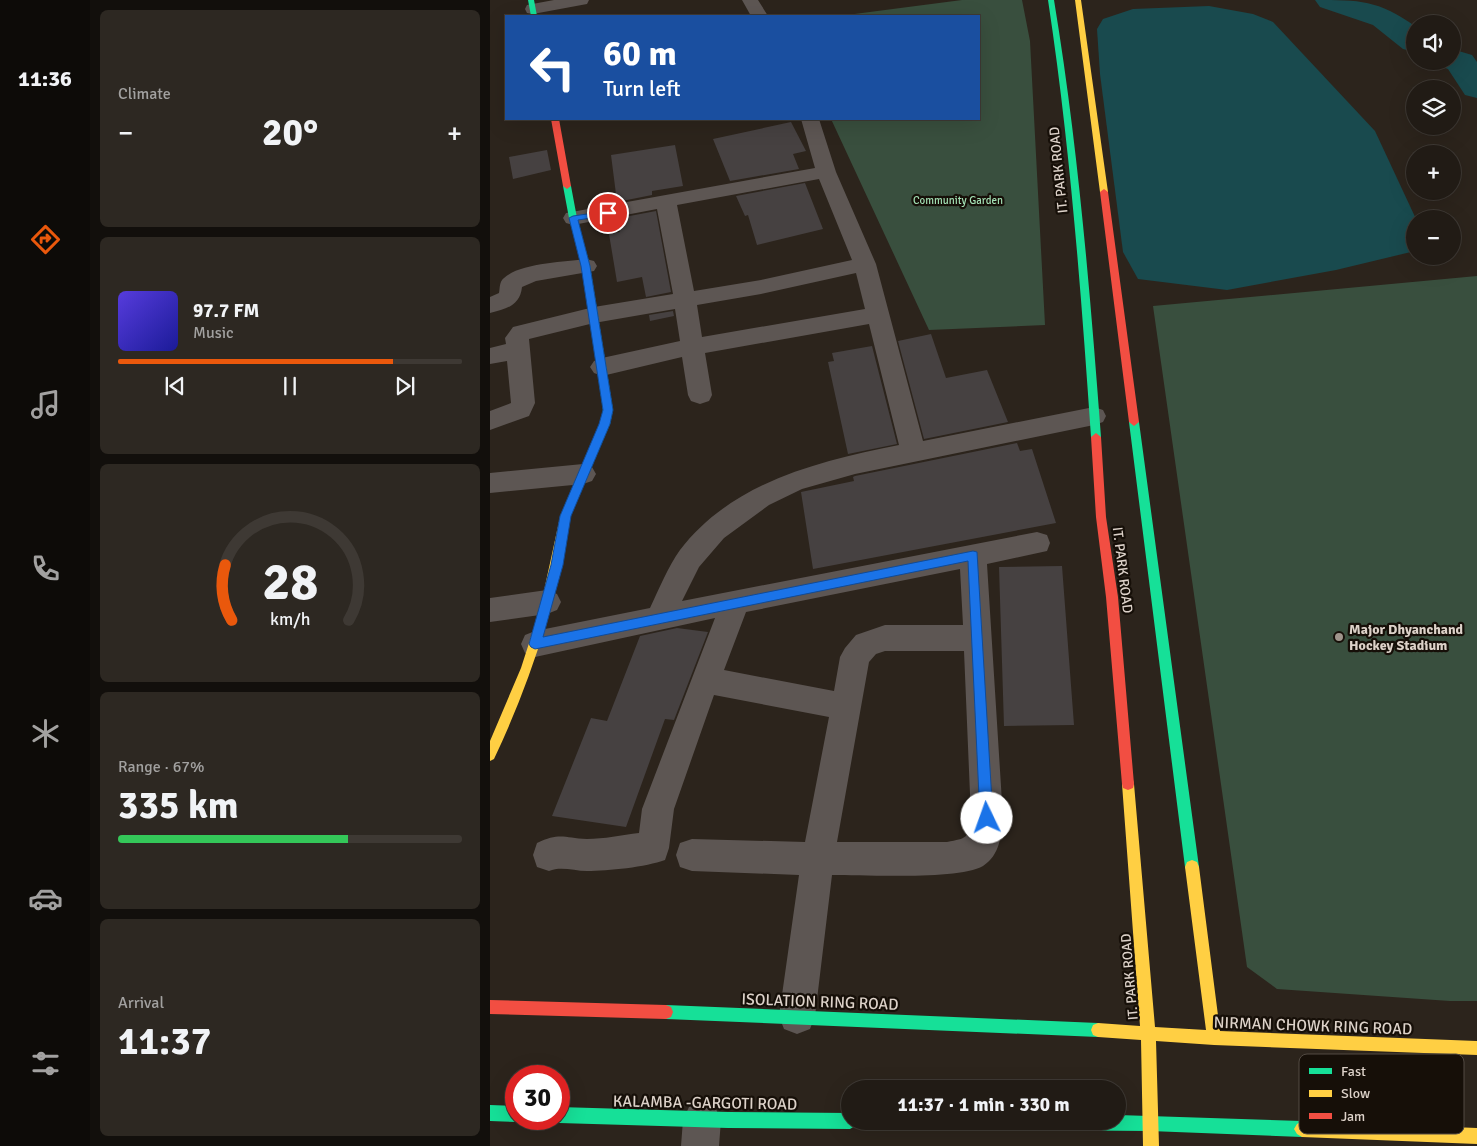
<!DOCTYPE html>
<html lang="en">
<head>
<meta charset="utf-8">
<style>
  :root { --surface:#211b15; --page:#2d2822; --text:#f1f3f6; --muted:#a2a1a0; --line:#3e3934; --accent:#ea580c }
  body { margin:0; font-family:Signika,sans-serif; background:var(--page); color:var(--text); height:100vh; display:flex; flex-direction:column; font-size:19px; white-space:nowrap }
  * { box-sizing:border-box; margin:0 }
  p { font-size:16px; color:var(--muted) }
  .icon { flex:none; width:28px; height:28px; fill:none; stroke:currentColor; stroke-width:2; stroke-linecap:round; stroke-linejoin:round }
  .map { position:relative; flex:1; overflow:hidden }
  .panel { display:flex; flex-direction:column; gap:10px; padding:10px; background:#120f0c; width:400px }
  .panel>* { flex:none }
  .top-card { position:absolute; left:15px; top:15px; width:475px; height:105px; border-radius:0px; box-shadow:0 5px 20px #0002,0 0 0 1px var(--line); background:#1a4fa0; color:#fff; overflow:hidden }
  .fabs { position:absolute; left:916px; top:15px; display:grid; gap:10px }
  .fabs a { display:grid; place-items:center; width:55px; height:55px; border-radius:50%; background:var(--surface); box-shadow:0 5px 20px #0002,0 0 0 1px var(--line); font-size:25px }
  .speed { position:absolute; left:15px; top:1065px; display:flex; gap:10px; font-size:25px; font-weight:700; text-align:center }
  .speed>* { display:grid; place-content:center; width:65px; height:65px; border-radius:50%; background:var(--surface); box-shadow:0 5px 20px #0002,0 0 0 1px var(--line); line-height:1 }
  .speed .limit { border:8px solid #d22; background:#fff; color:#111 }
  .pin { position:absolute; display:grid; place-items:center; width:42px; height:42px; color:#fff; margin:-21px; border:2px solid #fff; border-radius:50%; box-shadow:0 1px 5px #0007 }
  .me { position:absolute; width:55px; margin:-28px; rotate:357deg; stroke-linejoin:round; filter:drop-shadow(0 0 4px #0008) }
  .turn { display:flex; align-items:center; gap:18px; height:105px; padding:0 15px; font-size:22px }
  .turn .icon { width:65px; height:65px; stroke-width:2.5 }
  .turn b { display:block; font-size:35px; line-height:42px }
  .big { font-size:38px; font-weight:800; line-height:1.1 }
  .panel .tile { flex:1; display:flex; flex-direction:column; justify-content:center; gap:8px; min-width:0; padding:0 18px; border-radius:8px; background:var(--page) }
  .panel .dial { align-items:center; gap:0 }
  .dial svg { height:130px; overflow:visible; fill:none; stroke:var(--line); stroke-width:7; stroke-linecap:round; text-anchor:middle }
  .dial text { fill:var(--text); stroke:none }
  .song { display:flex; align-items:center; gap:15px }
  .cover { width:60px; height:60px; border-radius:8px; background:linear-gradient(135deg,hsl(250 70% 55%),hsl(240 70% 35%)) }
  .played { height:5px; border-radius:2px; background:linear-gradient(90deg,var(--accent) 80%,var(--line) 80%) }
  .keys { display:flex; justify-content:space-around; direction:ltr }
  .heat { display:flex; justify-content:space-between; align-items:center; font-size:28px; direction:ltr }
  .charge { height:8px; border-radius:4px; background:linear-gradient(90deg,#34c759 67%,var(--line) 0) }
  .trip { position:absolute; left:351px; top:1080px; width:285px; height:50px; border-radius:25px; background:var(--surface); box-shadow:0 5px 20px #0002,0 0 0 1px var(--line); font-weight:800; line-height:50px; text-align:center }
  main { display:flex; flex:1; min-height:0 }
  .tab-bar { display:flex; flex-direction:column; width:90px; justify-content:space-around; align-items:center; background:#0d0b08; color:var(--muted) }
  .tab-bar .icon { width:35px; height:35px }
  .tab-bar .active { color:var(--accent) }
  .tab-bar b { font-size:22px; color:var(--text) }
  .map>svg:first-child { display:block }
  .green { fill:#394f3e }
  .water { fill:#194a4e }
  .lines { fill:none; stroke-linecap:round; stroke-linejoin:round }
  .river { fill:#194a4e; fill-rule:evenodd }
  .building { fill:#464141 }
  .street { fill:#5d5653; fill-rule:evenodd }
  .fast { fill:#16e098; fill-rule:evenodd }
  .slow { fill:#ffcf43; fill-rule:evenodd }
  .jam { fill:#f24e42; fill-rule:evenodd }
  .route { fill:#1a73e8; stroke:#114b97 }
  .poi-dot { fill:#9f958c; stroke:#160f08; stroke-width:2 }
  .labels { text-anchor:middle; stroke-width:4.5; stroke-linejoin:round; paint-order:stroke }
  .far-park-label { font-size:11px; fill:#a2dfb3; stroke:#160f08 }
  .street-label { font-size:14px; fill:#ddd2c9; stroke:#160f08 }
  .poi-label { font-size:14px; font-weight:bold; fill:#ddd2c9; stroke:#160f08; text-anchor:start }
  .near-street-label { font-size:16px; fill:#ddd2c9; stroke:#160f08 }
  .key { fill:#160f08; stroke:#524a42; stroke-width:1 }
  .key-label { font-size:14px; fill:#ddd2c9 }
</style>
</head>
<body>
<main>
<nav class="tab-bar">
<b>11:36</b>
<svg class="icon active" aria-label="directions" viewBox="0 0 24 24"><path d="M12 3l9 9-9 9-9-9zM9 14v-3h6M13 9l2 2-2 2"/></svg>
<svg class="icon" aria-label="music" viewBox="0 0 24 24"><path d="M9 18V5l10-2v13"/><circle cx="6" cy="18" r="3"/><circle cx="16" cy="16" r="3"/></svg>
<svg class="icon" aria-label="phone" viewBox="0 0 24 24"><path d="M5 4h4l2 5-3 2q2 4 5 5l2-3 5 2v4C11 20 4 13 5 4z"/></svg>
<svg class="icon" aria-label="climate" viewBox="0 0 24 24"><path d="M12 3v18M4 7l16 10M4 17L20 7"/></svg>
<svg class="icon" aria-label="car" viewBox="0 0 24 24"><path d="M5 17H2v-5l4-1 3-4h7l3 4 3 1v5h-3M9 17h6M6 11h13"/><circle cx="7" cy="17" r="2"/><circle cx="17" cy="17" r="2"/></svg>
<svg class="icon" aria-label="filters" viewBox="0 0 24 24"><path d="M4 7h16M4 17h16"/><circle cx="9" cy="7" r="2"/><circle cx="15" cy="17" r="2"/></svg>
</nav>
<section class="panel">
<div class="tile"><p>Climate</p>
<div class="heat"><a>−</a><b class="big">20°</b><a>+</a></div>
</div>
<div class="tile">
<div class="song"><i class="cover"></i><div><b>97.7 FM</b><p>Music</p></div></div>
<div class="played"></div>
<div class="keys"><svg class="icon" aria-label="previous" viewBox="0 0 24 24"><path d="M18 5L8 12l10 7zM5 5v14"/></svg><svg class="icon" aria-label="pause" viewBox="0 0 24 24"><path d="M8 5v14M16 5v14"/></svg><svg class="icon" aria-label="next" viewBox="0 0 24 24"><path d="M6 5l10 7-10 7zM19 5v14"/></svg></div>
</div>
<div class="tile dial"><svg viewBox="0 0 100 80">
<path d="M14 69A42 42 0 1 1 86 69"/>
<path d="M14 69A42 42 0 0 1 10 35" stroke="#ea580c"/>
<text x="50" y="56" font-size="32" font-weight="700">28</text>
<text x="50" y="72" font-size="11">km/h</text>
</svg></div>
<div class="tile"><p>Range · 67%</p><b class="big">335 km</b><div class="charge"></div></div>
<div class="tile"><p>Arrival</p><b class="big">11:37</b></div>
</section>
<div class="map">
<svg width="987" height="1146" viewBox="0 0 987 1146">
  <rect width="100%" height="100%" fill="#2c241c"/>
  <path class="green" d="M472,0h60l8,41 15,284 -116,5 -98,-211h148v-103h-140z
    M987,276v725h-27l-173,-12 -30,-22 -94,-661z"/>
  <path class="water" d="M719,6l44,8 20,8 102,109 41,88 -1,32 -79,19 -109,20 -89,-11 -15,-27 -23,-178 -3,-45 6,-10 30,-10z"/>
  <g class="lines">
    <path class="river" d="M825,0c45,0 63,0 100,26v26l-12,-3 -30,-24 -53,-18z
      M962,49l20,6 5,7v36l-12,-3 -17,-26 -8,-3 -3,-5h15z"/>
  </g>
  <path class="building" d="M301,122l15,29 -13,3 6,15 -69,12 -17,-42z
    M185,145l8,41 -31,5v4l-35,7 -6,-47z
    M57,150l4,20 -38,9 -4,-22z
    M315,183l18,46 -66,16 -9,-30 -3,1 -9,-20z
    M166,211l15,81 -25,5 -4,-20 -25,5 -8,-48 11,-2 -1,-14z
    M183,311l1,5 -24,5 -1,-6z
    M441,334l15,44 41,-8 21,52 -84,17 -26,-98z
    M382,346l25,98 -49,10 -20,-92 6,-1 -2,-8z
    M527,443l3,8 12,-2 24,74 -243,46 -12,-77 53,-11 -1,-4 2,-1z
    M572,566l12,159 -70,1 -5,-159z
    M187,628l31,4 -34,88 -9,-1 -39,108 -74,-11 39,-98 16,3 33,-85z"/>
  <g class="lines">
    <path class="street" d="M64,0h35l-2,4 -54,10 -6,-1 -2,-4 2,-4z
      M252,0h16l10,16h-17z
      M311,119h18l17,53 40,92 47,177 171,-34 9,3 3,6 -3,6 -9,3 -239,49 -53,15 -33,16 -45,33 -25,29 -17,34 355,-69 10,3 3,8 -3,8 -60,13 16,254c-2,18 -3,37 -20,48 -24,14 -119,9 -151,9l-17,141 -5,13 -13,5 -13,-5 -5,-13 20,-141 -107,-4 -12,-4 -4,-12 4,-12 12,-4 113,3 24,-125 -115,-22 -40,114 -5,39 -4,12c-19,7 -57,11 -78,11 -13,0 -26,-5 -38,0l-12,-4 -4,-12 4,-12c23,-11 27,-5 50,-4 17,0 35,-4 52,-6l3,-24 73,-191 -180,39 -10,-4 -4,-9 4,-9 10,-4 115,-23c9,-19 18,-41 30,-58 52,-68 139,-89 219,-105l-30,-121 -164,29 7,42 -3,6 -9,3 -9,-3 -3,-6 -6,-38 -80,19 -8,-3 -4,-6 4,-6 8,-3 78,-17 -5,-32 -81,14 -65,16 6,64 -6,13 -39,14v-19l21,-8 -4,-42 -17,3v-16l16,-4 -1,-6 8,-11 81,-20 79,-13 -16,-85 -84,16 -7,-2 -3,-5 3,-5 249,-45zM329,179l33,81 -91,20 -67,11 -17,-86zM366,273l9,36 -163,28 -5,-32 64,-11zM470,569l3,56h-78l-29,10 -11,13 -5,9 -6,34 -110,-21 22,-58zM395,651h79l7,167c-3,21 -4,20 -24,24h-110l32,-180 7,-8z
      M96,259l8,2 3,5 -3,5 -58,10 -14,6c-2,19 -16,22 -32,26v-16l9,-4c1,-5 0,-11 5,-15 16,-15 60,-16 82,-19z
      M93,464l9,3 4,7 -4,7 -9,3 -93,9v-20z
      M57,590l10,4 4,8 -4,8 -10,4 -57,8v-24z
      M212,1101l13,6 6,13 -2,26h-38l2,-26 6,-13z"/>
    <path class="fast" d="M38,0h6l3,16h-6z
      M558,0h6c24,145 36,291 47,437l-5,4 -5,-4c-10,-146 -21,-292 -43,-437z
      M77,183l4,3 6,32 13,48 23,144 -3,14 -40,93 -1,3h-8l-1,-3 40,-93 3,-14 -21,-144 -13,-48 -6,-32z
      M644,418l5,4 60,445 -2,5 -5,2 -5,-2 -2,-5 -56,-445z
      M176,1005l432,18 5,2 2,5 -2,5 -5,2 -432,-18 -5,-2 -2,-5 2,-5z
      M0,1105l26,1v13h5l-5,3 -26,-1z
      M69,1107l169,5 122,1v8h8l-3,5 -5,3 -122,-1 -169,-5 -6,-4h6z
      M628,1115l184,6 5,3 3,5 -3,5 -5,3 -152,-6 -272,-2 -5,-3 -3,-5h248z"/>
    <path class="slow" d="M585,0h6l27,192 -4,3 -4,-3z
      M75,513l4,1 1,3c-14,85 -39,164 -76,242l-4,2v-20l31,-73 19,-59 20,-92 1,-3z
      M638,778l5,2 1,4 21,243 51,3 -21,-163 2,-5 5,-2 5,2 2,5 21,164 257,10v14l-263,-10 -58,-4 3,105h-16l-2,-106 -43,-3 -5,-2 -2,-5 2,-5 5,-2 42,3 -18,-242 1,-4z
      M812,1121l175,7v16l-175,-7 -5,-3 -3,-5 3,-5z"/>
    <path class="jam" d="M61,119h8l12,67 -4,3 -4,-3z
      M614,189l4,3 31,230 -5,4 -5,-4 -29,-230z
      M606,433l5,4 5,80 12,80 16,187 -1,4 -5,2 -5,-2 -1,-4 -16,-187 -10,-80 -5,-80z
      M0,1000l176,5 5,2 2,5 -2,5 -5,2 -176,-5z"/>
  </g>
  <path class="route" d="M118,211h3v4l-33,5 12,46 23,144 -3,14 -39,92 -8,49 -20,72 430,-86 4,1 16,266 -2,5 -4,2 -5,-2 -2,-5 -12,-257 -433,88 -4,-2 -2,-3 22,-79 9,-49 39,-92 4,-14 -22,-144 -12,-48 4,-2z"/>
  <circle class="poi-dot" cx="849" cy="637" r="5"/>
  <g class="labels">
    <g class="far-park-label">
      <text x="468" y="204">Community Garden</text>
    </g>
    <g class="street-label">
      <text transform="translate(568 170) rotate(-96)" y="5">IT. PARK ROAD</text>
      <text transform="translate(633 570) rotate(83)" y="5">IT. PARK ROAD</text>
      <text transform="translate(639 977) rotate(-95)" y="5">IT. PARK ROAD</text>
    </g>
    <g class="poi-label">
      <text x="859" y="634">Major Dhyanchand<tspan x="859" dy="16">Hockey Stadium</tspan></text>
    </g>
    <g class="near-street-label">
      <text transform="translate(330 1001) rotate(2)" y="6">ISOLATION RING ROAD</text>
      <text transform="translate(823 1025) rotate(2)" y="6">NIRMAN CHOWK RING ROAD</text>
      <text transform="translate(215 1102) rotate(1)" y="6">KALAMBA -GARGOTI ROAD</text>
    </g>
  </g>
  <rect x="809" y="1054" width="165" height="80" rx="8" class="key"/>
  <rect x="819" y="1068" width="23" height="6" fill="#16e098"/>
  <rect x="819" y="1090" width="23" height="7" fill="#ffcf43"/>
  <rect x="819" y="1113" width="23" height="6" fill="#f24e42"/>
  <g class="key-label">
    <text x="851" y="1076">Fast</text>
    <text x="851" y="1098">Slow</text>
    <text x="851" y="1121">Jam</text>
  </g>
</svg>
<div class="fabs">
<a><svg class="icon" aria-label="sound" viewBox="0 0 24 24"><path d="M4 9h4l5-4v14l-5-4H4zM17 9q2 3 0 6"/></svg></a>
<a><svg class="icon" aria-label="layers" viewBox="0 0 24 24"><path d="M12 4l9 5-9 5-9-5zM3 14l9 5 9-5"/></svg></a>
<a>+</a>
<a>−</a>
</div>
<div class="speed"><div class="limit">30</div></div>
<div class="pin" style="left:118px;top:213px;background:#d93025"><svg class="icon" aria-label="arrive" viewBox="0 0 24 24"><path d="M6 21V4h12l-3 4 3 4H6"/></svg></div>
<svg class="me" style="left:497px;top:818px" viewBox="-20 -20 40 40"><circle r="19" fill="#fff"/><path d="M0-13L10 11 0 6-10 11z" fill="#1a73e8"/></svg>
<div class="trip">11:37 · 1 min · 330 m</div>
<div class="top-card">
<div class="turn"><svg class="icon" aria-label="left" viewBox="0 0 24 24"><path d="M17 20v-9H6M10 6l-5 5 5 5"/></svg><div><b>60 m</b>Turn left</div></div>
</div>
</div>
</main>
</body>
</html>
